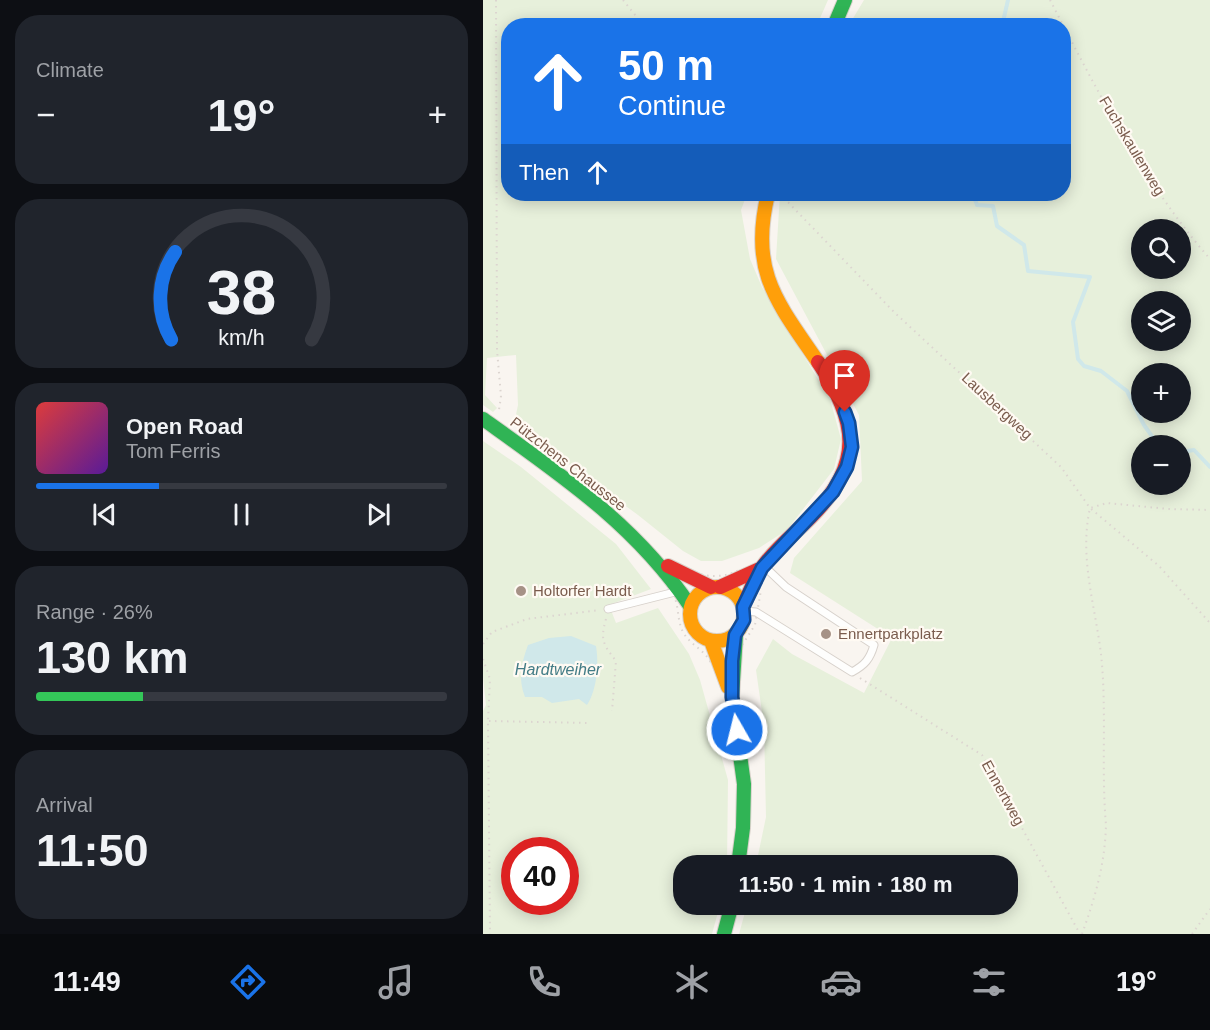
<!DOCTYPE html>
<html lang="en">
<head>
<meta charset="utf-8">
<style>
  :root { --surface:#171b24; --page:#20242c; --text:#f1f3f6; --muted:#9ea1a6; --line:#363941; --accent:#1a73e8 }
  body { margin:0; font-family:Helvetica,sans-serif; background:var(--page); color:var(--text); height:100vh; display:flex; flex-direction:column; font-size:22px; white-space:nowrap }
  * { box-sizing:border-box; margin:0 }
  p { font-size:20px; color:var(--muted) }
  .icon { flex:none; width:33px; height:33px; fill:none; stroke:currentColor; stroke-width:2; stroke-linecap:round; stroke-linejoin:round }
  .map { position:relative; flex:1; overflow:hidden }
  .sheet { display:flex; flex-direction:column; gap:15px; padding:15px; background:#0d0f14; width:483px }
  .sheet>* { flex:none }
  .banner { position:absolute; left:18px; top:18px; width:570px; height:183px; border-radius:24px; box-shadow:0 3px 15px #0003; background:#1a73e8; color:#fff; overflow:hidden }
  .controls { position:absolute; left:648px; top:219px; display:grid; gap:12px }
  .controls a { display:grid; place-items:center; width:60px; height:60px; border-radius:50%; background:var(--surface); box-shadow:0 3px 15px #0003; font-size:30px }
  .speed { position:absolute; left:18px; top:837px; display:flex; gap:12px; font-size:30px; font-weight:700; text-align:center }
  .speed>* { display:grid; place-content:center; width:78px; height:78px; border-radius:50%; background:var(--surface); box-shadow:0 3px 15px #0003; line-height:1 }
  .speed .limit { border:9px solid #d22; background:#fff; color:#111 }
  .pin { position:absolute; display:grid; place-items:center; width:51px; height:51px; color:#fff; margin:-62px -26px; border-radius:50% 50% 50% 0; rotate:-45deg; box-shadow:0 0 6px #0007 }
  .pin .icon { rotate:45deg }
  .me { position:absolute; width:66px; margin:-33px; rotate:352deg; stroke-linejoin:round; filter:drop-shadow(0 0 4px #0008) }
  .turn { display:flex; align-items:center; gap:21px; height:126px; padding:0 18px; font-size:27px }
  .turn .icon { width:78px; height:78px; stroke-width:2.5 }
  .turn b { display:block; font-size:42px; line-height:51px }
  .then { display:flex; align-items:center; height:57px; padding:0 18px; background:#0003; gap:12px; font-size:22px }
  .big { font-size:45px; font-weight:800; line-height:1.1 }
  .sheet .widget { flex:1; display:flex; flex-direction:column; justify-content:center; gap:9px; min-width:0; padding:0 21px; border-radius:24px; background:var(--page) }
  .sheet .dial { align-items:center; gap:0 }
  .dial svg { height:156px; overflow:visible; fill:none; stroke:var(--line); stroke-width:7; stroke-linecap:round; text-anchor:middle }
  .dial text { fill:var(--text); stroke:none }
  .song { display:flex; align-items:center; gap:18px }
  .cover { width:72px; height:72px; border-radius:9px; background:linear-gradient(135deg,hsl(0 70% 55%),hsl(270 70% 35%)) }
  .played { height:6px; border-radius:3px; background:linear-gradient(90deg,var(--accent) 30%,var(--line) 30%) }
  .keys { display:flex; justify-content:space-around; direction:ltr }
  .heat { display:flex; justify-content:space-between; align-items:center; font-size:33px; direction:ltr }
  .charge { height:9px; border-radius:4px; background:linear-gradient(90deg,#34c759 26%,var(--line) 0) }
  .trip { position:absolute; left:190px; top:855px; width:345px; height:60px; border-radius:24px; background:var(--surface); box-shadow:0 3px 15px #0003; font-weight:800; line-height:60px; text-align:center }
  .dock { display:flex; height:96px; justify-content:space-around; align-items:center; background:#090b0e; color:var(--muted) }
  .dock .icon { width:42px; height:42px }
  .dock .selected { color:var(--accent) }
  .dock b { font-size:27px; color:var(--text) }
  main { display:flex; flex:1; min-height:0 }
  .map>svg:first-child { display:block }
  .green { fill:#e7f0db; fill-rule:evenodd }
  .water { fill:#d0e8ea }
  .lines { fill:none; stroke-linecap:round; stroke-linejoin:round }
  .stream { stroke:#d0e8ea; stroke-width:4 }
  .lane-casing { stroke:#d7d1cb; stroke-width:9 }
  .fast-casing { stroke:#d9d2cb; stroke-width:16 }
  .slow-casing { stroke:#d9d2cb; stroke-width:16 }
  .jam-casing { stroke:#d9d2cb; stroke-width:16 }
  .path { stroke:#dcd5d0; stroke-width:2; stroke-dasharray:1.5 4.5; stroke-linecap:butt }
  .lane { stroke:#fefefd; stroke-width:7 }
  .fast { stroke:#30b455; stroke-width:14 }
  .slow { stroke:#ff9f0a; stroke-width:14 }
  .jam { stroke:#e5322d; stroke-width:14 }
  .route-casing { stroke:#114b97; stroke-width:15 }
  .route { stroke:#1a73e8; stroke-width:10 }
  .poi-dot { fill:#a69286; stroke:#fffaf3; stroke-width:2 }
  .labels { text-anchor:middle; stroke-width:4.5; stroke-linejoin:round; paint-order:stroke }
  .street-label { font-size:15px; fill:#7a5c4d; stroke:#fffaf3 }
  .poi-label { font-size:15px; fill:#7a5c4d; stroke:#fffaf3; text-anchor:start }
  .water-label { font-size:16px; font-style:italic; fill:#437c86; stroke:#fffaf3 }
</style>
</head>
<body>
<main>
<section class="sheet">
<div class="widget"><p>Climate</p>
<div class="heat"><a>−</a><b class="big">19°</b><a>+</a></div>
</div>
<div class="widget dial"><svg viewBox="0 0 100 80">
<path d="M14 69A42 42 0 1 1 86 69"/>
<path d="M14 69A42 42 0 0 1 16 24" stroke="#1a73e8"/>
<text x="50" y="56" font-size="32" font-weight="700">38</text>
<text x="50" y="72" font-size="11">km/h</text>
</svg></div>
<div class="widget">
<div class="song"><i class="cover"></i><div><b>Open Road</b><p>Tom Ferris</p></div></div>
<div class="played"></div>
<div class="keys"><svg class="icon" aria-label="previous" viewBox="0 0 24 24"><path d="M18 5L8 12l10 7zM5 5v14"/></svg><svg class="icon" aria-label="pause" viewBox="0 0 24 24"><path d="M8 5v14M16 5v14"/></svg><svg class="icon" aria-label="next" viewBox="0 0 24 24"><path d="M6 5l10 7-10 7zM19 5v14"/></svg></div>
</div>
<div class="widget"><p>Range · 26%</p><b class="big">130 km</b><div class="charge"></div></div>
<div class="widget"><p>Arrival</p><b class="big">11:50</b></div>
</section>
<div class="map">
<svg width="727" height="934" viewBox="0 0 727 934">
  <rect width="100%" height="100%" fill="#f9f5f0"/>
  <path class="green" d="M0,0h345l-11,25 -308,1v168h238l-6,16 9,49 12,28 68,112 11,40 -7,30 -47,61 -28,18 -37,13h-21l-18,-10 -45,-36 -124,-91 4,-19 -2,-50 -29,3 -2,37 12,13 -4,4 -10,-7z
    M381,0h346v934h-471l8,-29 261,-1v-38l-252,-1 10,-48 -2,-91 -8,-56 17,-31 19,15 72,39 28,-55 -102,-65 4,-15 68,-77 -3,-66 -83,-156 4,-65h283v-168l-214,-1zM658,230h40v38h-40zM658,302h40v38h-40zM658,374h40v38h-40zM658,446h40v38h-40z
    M0,441l38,26 95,77 35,45 -42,16 7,18 42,-15 31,46 11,26 28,100 -1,85 -43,1v38l36,1 -8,29h-229v-223l3,-6 -3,-28zM32,850h50v52h-50z"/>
  <path class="water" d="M88,636l25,10c3,18 1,44 -9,59l-8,-6 -27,4 -10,-6h-17c-7,-18 -4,-33 3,-52l21,-7z"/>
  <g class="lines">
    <path class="stream" d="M519,26l6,-26
      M490,194l4,11 16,1 4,20 27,19 4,26 62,6 -17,45 5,37 6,7 17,5 26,20 17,34 15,21
      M698,452l13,-2 16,17"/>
    <defs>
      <path id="lane" d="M125,609l71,-18
        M261,611l12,1 96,60c13,-7 18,-13 22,-27l-88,-58 -22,-21"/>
      <path id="fast" d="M351,26l11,-26
        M0,419c77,55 154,107 207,187
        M253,635l-4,62 12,87 -1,44 -5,38
        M241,934l8,-30"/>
      <path id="slow" d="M285,194c-19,77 9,108 50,168
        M207 614a27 27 0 1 1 54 0a27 27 0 1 1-54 0Z
        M228,641l17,46"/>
      <path id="jam" d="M185,566l43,21
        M237,587l42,-19
        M260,607c6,-14 11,-29 20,-41 14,-19 32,-33 48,-49 53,-53 47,-96 7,-155"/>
    </defs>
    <use href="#lane" class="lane-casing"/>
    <use href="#fast" class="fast-casing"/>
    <use href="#slow" class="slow-casing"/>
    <use href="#jam" class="jam-casing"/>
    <path class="path" d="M13,0l1,350 4,46 -2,14
      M140,0l21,26
      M567,0c47,90 93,182 160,259
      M301,198l110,114 167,155 29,41 69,58 51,57
      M207,570c15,8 34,8 49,0l22,20 -6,35 -16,25v11l-28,2c-7,-14 -21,-18 -28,-31 -7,-14 -3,-29 -12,-41z
      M123,619c-6,21 -3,25 10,42l-4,50
      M0,644l9,-12 35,-13 73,-9
      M0,659l7,20 -2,42 2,213
      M377,678l122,77 98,179
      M6,721l99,2
      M599,934c13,-36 23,-70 24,-109 -5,-57 1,-115 -5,-171 -6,-49 -22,-97 -11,-146l17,-5 61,6 42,1
      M709,934l18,-25"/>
    <use href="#lane" class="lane"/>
    <use href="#fast" class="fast"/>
    <use href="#slow" class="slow"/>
    <use href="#jam" class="jam"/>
  </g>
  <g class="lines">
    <defs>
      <path id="route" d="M254,730l-5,-33v-36l3,-26 9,-15 -1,-13 19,-39 71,-76 14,-25 5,-20 -3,-24 -4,-11"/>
    </defs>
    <use href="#route" class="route-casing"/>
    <use href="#route" class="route"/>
  </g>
  <g class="poi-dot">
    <circle cx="38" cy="591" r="6"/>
    <circle cx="343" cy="634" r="6"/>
  </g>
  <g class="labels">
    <g class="street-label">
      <text transform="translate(649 146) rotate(59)" y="5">Fuchskaulenweg</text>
      <text transform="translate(514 406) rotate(43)" y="5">Lausbergweg</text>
      <text transform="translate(85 464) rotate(38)" y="5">Pützchens Chaussee</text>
      <text transform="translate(520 793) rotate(61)" y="5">Ennertweg</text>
    </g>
    <g class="poi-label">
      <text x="50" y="596">Holtorfer Hardt</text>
      <text x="355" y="639">Ennertparkplatz</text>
    </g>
    <g class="water-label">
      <text x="75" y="675">Hardtweiher</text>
    </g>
  </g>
</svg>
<div class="controls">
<a><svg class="icon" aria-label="search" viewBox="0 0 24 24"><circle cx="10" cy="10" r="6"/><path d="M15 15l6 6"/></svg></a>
<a><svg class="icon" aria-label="layers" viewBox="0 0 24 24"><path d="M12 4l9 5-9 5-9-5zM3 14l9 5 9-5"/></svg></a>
<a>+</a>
<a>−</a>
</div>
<div class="speed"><div class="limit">40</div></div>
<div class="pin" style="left:362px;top:412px;background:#d93025"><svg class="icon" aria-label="arrive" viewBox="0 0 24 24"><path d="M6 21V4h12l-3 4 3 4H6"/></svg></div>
<svg class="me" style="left:254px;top:730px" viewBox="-20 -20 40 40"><circle r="17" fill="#1a73e8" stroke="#fff" stroke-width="3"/><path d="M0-11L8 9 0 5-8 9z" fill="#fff"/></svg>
<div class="trip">11:50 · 1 min · 180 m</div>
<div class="banner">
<div class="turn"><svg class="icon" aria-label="ahead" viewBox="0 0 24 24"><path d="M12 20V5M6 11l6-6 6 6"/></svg><div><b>50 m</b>Continue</div></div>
<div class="then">Then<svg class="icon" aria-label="ahead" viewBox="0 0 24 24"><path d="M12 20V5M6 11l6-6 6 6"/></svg></div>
</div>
</div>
</main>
<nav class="dock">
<b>11:49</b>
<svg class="icon selected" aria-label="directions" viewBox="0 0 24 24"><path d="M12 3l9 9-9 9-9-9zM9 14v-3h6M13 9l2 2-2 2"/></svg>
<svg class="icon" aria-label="music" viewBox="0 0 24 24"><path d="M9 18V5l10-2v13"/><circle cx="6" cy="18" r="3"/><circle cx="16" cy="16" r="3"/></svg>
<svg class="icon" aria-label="phone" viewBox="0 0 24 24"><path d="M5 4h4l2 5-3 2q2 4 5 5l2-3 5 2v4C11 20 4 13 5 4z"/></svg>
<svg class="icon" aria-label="climate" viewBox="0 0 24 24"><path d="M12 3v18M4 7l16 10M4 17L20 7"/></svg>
<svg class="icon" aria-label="car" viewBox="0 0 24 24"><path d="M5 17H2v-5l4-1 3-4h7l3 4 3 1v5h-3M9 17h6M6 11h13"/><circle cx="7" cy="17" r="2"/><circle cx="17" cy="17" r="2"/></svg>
<svg class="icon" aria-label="filters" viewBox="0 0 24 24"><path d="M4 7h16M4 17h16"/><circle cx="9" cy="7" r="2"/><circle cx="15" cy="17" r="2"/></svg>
<b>19°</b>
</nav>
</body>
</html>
